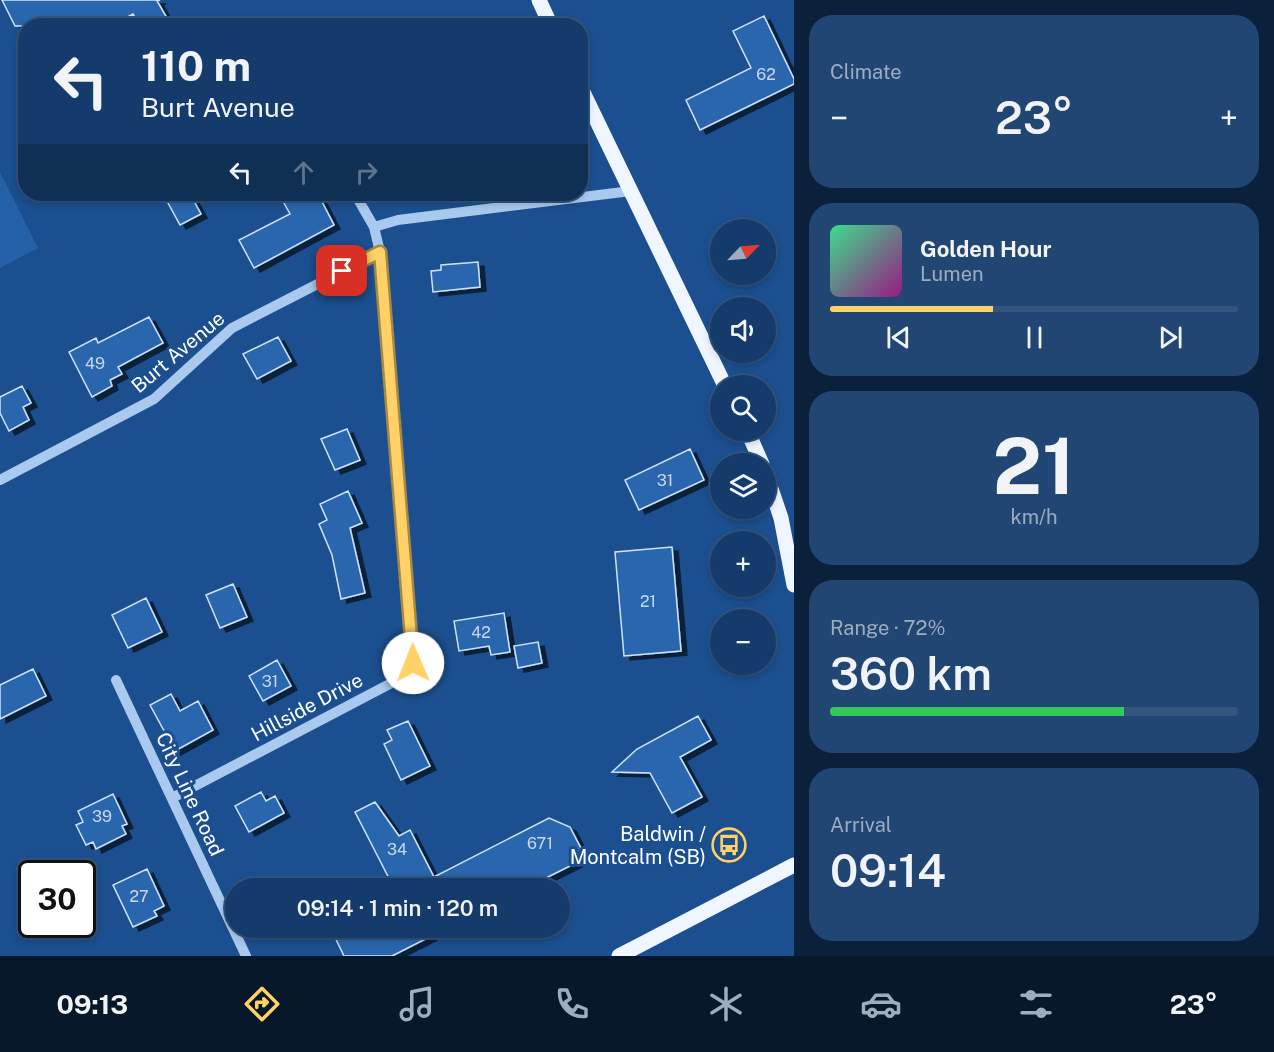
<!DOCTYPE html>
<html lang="en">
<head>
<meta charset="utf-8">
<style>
  :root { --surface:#143b6b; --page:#214673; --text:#f1f3f6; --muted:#9dadc1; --line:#33557e; --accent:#ffd166 }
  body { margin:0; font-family:"Public Sans",sans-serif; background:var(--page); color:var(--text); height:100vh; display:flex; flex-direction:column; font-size:22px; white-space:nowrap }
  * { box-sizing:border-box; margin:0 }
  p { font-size:20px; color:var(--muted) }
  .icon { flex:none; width:33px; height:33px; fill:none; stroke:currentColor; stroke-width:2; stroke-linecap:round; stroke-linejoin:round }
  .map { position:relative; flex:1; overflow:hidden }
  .sheet { display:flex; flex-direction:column; gap:15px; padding:15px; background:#0b203b; width:480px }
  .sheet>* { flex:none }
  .hud { position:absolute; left:18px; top:18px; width:570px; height:183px; border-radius:24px; box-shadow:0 3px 9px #0003,0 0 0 2px var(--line); background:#143b6b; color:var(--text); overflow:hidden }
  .needle { width:39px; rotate:65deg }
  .tools { position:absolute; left:710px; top:219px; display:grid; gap:12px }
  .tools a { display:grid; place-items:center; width:66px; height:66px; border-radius:50%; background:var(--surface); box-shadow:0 3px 9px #0003,0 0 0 2px var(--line); font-size:30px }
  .speed { position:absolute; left:18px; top:860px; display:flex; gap:12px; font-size:30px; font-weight:700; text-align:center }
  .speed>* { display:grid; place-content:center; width:78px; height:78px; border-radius:50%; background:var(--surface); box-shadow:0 3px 9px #0003,0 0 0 2px var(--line); line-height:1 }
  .speed .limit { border:3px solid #111; border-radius:9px; background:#fff; color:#111 }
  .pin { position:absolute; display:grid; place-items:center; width:51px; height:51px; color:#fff; margin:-26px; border-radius:12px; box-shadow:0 3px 9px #0006 }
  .me { position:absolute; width:66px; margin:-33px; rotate:359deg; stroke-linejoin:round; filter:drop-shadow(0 0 4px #0008) }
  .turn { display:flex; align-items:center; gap:21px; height:126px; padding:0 24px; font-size:27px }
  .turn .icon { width:78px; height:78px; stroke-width:2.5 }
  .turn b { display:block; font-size:42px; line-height:51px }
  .lanes { display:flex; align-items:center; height:57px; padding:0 24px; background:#0003; justify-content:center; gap:30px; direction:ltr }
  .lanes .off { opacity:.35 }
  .big { font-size:45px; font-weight:600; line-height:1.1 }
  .sheet .card { flex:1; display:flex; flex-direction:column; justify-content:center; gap:9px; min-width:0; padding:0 21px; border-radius:24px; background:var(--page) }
  .sheet .dial { align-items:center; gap:0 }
  .dial b { font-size:78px; line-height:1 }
  .song { display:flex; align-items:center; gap:18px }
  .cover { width:72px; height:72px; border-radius:9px; background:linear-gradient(135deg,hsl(150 70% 55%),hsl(310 70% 35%)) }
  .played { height:6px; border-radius:3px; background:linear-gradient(90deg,var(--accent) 40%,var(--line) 40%) }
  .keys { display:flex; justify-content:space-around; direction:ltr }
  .heat { display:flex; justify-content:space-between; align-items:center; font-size:33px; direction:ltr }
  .charge { height:9px; border-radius:4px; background:linear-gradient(90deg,#34c759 72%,var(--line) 0) }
  .trip { position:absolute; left:225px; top:878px; width:345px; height:60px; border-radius:30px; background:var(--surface); box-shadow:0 3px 9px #0003,0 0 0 2px var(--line); font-weight:600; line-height:60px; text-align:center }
  .dock { display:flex; height:96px; justify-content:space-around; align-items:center; background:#08182b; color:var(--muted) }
  .dock .icon { width:42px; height:42px }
  .dock .current { color:var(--accent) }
  .dock b { font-size:27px; color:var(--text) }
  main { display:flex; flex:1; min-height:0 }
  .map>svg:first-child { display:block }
  .green { fill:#2461a8 }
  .building { fill:#2a66ad; stroke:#cfe3fa; stroke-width:1.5; filter:url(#shadow) }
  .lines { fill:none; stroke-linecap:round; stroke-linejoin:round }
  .minor { stroke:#a9c9ee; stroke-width:10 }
  .major { stroke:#f0f6ff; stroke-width:15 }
  .route-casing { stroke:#a68842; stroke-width:15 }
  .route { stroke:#ffd166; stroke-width:10 }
  .labels { text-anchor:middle; stroke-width:6; stroke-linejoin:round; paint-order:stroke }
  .number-label { font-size:16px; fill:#cad9ea }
  .street-label { font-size:20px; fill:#fff; stroke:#1b4f8f }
  .poi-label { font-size:20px; fill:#fff; stroke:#1b4f8f; text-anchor:end }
</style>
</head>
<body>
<main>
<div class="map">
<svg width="794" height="956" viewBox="0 0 794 956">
  <defs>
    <filter id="shadow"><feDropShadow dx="6" dy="4" stdDeviation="0" flood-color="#0009"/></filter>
  </defs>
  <rect width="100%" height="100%" fill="#1b4f8f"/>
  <path class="green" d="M0,172l38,76 -38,20z"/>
  <path class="building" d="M2,0h158l-3,1 10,17 -14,8h-13l-7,-12 -23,12h-95z
    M764,16l30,63v5l-94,46 -14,-30 65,-32 -18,-37z
    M181,194h9l11,20 -21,11 -13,-24z
    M279,194h39l16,31 -80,43 -15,-28 51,-26z
    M478,262l2,25 -47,5 -2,-21 10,-1v-5z
    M149,317l14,26 -45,24 4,7 -12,6 2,6 -20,11 -23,-45 27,-14 2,5z
    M278,337l13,24 -34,18 -14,-25z
    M22,386l9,17 -8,4 6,13 -20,11 -9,-18v-16z
    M347,429l13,31 -25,10 -14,-31z
    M690,449l14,31 -65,30 -14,-30z
    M348,491l14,32 -12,5 15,65 -24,6 -9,-44 -13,-31 8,-4 -7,-16z
    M672,547l9,104 -57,5 -9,-104z
    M233,584l14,33 -27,11 -14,-33z
    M146,598l16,34 -34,16 -16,-33z
    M504,613l6,39 -19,3 -2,-9 -30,5 -5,-30z
    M538,642l4,21 -24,5 -4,-22z
    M277,660l14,26 -28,15 -14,-25z
    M33,669l13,27 -46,23v-34z
    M171,694l9,17 18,-10 15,29 -38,21 -25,-46z
    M698,716l13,24 -31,17 22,40 -30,16 -22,-40 -38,-1 25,-23z
    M408,721l22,45 -29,14 -17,-36 8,-4 -5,-10z
    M261,792l5,9 9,-5 9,17 -35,19 -14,-26z
    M113,794l14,30 -5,2 4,8 -30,15 -3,-7 -7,3 -10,-20 7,-3 -5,-11z
    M375,802l24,34 11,-6 24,47 115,-59 21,9 16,31 -60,30h-132l-39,-76z
    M147,869l17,37 -10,5 3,5 -24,11 -20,-42z
    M330,927h119l-57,29h-48z"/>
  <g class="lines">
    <path class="minor" d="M374,227l24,-7 233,-29
      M0,480l154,-81 78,-71 148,-76
      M116,680l130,276
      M172,798l229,-120 12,-15 -33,-411 -6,-25 -19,-33"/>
    <path class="major" d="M539,0l12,26
      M580,86l145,300
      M747,430l15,34
      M765,471l16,47 13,67
      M619,956l175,-91"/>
  </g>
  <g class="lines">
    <defs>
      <path id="route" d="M342,271l38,-19 33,411"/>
    </defs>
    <use href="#route" class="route-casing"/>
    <use href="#route" class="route"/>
  </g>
  <defs>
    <symbol id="bus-ring" viewBox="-11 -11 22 22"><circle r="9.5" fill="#1b4f8f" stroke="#ffd166" stroke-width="1.5"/><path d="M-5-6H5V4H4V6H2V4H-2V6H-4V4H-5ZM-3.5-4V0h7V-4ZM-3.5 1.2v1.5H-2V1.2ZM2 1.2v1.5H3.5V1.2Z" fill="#ffd166"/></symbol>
  </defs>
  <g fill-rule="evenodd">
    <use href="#bus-ring" x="710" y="826" width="38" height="38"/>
  </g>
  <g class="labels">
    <g class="number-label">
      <text x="766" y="80">62</text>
      <text x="95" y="369">49</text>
      <text x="665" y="486">31</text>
      <text x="648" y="607">21</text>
      <text x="481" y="638">42</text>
      <text x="270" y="687">31</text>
      <text x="102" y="822">39</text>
      <text x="540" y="849">671</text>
      <text x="397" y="855">34</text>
      <text x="139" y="902">27</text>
    </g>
    <g class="street-label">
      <text transform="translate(178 352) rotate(-40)" y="7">Burt Avenue</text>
      <text transform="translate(307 707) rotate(-28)" y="7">Hillside Drive</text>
      <text transform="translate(190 794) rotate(65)" y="7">City Line Road</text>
    </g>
    <g class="poi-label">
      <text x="706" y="841">Baldwin /<tspan x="706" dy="23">Montcalm (SB)</tspan></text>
    </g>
  </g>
</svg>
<div class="tools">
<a><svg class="needle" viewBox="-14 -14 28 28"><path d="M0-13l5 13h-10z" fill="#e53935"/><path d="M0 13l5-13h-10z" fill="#9dadc1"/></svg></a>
<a><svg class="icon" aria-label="sound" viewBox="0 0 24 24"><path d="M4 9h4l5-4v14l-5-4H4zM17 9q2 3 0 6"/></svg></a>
<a><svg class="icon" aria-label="search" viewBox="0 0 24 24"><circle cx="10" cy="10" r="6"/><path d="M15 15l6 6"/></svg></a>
<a><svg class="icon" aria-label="layers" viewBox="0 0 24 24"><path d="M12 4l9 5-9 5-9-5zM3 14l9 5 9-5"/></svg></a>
<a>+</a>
<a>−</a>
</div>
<div class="speed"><div class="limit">30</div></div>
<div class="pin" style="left:342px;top:271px;background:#d93025"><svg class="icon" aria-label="arrive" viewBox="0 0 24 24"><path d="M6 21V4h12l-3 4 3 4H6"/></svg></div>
<svg class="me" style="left:413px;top:663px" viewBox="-20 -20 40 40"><circle r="19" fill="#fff"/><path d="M0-13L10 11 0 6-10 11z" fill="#ffd166"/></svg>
<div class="trip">09:14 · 1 min · 120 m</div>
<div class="hud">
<div class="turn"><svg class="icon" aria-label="left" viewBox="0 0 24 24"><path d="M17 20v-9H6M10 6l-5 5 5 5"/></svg><div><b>110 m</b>Burt Avenue</div></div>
<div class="lanes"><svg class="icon" aria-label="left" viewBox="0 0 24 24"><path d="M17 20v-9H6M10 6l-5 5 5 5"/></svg><svg class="icon off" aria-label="ahead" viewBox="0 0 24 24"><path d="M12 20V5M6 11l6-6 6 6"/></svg><svg class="icon off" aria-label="right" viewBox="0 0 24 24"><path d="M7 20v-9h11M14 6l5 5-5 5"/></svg></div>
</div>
</div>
<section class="sheet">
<div class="card"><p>Climate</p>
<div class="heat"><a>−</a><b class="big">23°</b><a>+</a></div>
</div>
<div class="card">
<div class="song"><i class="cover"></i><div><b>Golden Hour</b><p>Lumen</p></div></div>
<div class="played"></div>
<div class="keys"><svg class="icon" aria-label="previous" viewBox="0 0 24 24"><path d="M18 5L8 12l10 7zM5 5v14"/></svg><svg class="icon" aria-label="pause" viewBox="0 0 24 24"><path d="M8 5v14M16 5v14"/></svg><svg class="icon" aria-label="next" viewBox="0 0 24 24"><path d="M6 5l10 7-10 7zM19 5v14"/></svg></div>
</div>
<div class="card dial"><b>21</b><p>km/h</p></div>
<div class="card"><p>Range · 72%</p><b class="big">360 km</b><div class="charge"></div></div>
<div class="card"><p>Arrival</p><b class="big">09:14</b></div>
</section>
</main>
<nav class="dock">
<b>09:13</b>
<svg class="icon current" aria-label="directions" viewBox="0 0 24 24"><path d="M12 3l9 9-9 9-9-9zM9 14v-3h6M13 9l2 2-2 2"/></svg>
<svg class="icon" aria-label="music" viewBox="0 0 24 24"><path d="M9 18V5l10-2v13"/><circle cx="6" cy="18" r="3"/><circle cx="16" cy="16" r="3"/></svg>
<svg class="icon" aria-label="phone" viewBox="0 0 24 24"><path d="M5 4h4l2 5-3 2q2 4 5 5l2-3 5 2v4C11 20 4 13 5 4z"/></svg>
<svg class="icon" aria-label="climate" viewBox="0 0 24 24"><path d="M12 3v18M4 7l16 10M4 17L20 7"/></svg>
<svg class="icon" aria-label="car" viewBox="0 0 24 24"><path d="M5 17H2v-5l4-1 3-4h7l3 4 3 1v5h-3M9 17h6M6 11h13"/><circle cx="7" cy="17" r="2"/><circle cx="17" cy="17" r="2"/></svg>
<svg class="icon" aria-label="filters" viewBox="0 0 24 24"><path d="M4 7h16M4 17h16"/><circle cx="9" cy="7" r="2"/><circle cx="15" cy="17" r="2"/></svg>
<b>23°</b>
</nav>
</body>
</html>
